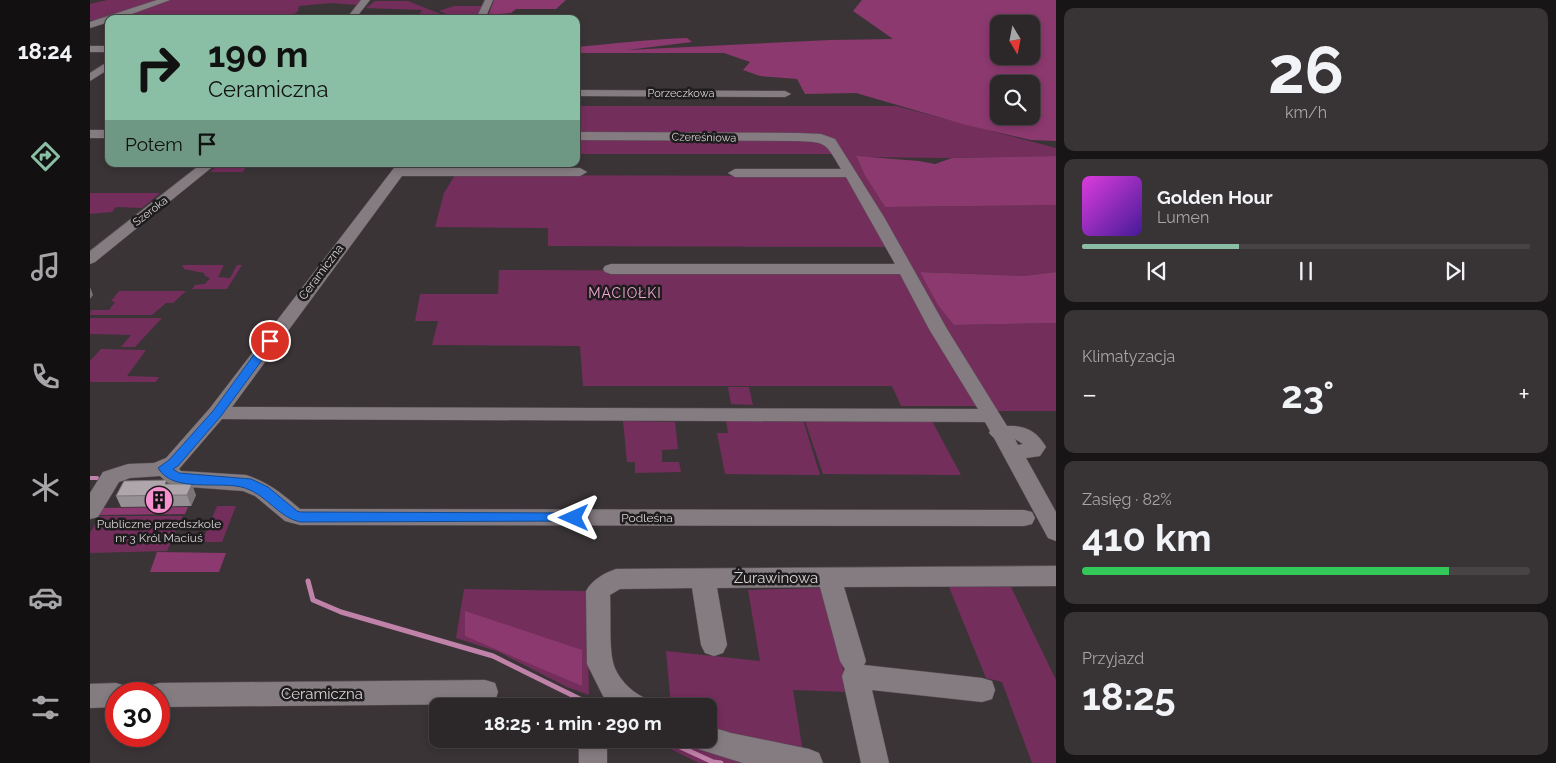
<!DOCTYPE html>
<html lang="pl">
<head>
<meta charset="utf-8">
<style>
  :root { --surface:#2c2729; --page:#383335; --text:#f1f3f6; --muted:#a6a5a8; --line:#484446; --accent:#8abfa5 }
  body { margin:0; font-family:Raleway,sans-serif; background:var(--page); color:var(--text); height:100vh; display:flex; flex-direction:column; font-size:19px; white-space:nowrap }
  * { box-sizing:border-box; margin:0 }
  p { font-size:16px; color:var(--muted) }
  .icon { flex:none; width:28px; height:28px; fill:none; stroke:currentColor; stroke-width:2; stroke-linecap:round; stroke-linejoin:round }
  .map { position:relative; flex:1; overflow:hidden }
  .sheet { display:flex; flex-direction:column; gap:8px; padding:8px; background:#181517; width:500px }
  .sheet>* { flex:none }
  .top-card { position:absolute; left:15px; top:15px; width:475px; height:152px; border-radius:10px; box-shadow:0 2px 8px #0003,0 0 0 1px var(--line); background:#8abfa5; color:#111; overflow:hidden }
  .needle { width:32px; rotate:170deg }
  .tools { position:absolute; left:900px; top:15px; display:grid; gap:10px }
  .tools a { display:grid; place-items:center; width:50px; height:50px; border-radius:10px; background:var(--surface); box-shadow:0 2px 8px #0003,0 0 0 1px var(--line); font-size:25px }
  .speed { position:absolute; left:15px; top:682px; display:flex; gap:10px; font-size:25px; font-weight:700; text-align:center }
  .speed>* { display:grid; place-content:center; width:65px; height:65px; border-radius:50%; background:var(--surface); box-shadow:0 2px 8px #0003,0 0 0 1px var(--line); line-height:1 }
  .speed .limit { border:8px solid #d22; background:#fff; color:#111 }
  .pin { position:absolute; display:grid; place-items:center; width:42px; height:42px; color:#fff; margin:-21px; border:2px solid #fff; border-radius:50%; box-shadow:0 1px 5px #0007 }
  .me { position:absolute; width:55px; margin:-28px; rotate:270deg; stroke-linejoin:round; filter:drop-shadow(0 0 4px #0008) }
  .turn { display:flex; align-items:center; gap:18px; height:105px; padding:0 20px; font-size:22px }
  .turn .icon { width:65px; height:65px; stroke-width:2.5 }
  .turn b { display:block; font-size:35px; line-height:42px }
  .then { display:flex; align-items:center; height:48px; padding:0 20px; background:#0003; gap:10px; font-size:19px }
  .big { font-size:38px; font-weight:700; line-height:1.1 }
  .sheet .widget { flex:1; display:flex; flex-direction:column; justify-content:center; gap:8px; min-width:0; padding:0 18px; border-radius:10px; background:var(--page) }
  .sheet .dial { align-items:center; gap:0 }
  .dial b { font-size:65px; line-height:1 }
  .song { display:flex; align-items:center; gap:15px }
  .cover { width:60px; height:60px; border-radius:8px; background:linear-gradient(135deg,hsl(300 70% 55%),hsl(260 70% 35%)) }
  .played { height:5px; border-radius:2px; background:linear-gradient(90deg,var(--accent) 35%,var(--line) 35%) }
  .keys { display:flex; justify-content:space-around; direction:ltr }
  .heat { display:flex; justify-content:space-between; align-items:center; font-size:28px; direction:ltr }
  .charge { height:8px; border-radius:4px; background:linear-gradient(90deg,#34c759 82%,var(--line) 0) }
  .trip { position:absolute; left:339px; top:698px; width:288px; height:50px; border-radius:10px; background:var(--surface); box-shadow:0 2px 8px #0003,0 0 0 1px var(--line); font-weight:700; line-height:50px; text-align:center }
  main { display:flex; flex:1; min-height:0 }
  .tab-bar { display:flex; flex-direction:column; width:90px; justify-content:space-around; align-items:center; background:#121010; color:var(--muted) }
  .tab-bar .icon { width:35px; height:35px }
  .tab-bar .selected { color:var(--accent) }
  .tab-bar b { font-size:22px; color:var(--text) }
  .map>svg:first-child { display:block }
  .green { fill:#742e5c }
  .forest { fill:#8c396f; fill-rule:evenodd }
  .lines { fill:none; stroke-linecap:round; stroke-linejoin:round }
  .stream-far1 { stroke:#c182aa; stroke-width:4 }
  .stream { stroke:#c182aa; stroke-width:5 }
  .minor-casing { stroke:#585256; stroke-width:1 }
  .minor { fill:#847c81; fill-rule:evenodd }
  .wall { fill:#968f93 }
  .shaded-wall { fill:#7a7478 }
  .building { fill:#afa6ab; stroke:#7a7478 }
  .route { fill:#1a73e8; stroke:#114b97 }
  .labels { text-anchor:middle; stroke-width:5; stroke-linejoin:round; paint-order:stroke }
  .far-street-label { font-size:11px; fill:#d7d2d5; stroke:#1f1c1e }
  .street-label { font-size:12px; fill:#d7d2d5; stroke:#1f1c1e }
  .poi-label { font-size:12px; fill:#d7d2d5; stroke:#1f1c1e }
  .neighbourhood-label { font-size:14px; letter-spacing:1px; fill:#efa7d2; stroke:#1f1c1e }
  .near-street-label { font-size:15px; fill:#d7d2d5; stroke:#1f1c1e }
</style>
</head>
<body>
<main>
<nav class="tab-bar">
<b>18:24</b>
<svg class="icon selected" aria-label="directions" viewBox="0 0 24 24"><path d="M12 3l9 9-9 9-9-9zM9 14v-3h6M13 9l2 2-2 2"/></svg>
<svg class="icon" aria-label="music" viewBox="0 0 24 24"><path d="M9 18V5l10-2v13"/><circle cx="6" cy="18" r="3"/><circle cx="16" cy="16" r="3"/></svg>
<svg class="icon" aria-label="phone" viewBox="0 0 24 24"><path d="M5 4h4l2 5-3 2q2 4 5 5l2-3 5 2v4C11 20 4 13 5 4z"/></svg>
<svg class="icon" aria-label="climate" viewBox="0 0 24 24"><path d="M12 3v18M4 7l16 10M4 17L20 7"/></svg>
<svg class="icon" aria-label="car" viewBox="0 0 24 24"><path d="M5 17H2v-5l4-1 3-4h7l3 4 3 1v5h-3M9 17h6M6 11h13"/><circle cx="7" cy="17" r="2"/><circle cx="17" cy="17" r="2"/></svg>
<svg class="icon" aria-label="filters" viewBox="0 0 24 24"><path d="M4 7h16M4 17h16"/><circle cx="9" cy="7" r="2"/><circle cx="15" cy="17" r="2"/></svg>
</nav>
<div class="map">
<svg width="966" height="763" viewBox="0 0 966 763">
  <rect width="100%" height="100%" fill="#3a3437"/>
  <path class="green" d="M17,0h57l-67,22 -7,-2v-16z
    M78,0h193l-5,5 -25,-2 -32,3 -1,5 -10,8 -171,-1z
    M285,1h33l45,18c-6,0 -10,-3 -17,-5 -6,-1 -11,3 -17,1l3,-5 -56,-2z
    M364,6h29l-6,13h-18l-20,-8z
    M486,106h320l160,42v8l-112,2 -88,-1 8,17 21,33 171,-2v67l-32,4 -104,-4 34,53 102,-2v88h-61l-22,-5h-72l-9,-20h-309l-3,-40 -148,-1 6,-24h-23l5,-27h78l1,-24 405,1 -15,-24 -341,-1v-18l-113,-1 9,-34 11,-18 393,1 -12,-22h-260z
    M129,164h29l-5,8h-33z
    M0,193h70l-18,15 -26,-1 -4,5 -22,2z
    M92,265h42l-6,12 12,1 7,-13h5l-15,24h-35l3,-4 10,-1 5,-6 -5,-2 -1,-3 -20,-4z
    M29,291h67l-13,12h-7l-14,12h-62l1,-5h18l6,-8 -4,-1z
    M0,318h72l-27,29h-14l10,-12 -41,-1z
    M11,349l45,1 -19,26 32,1 -3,5h-66v-21z
    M638,387h21l4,18 -22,-1z
    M713,420l17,55 -95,-1 -8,-41h11l-2,-12z
    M533,421l52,1 3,27 -16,1v12h17l2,10 -46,1v-11h-8z
    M715,421h127l29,54 -138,-1z
    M127,506h19l-14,36h-20z
    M10,516h83l-16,35 -77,2v-20z
    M859,587h62l45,93v83h-24l-30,-81 -16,-4z
    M730,588l30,104 -57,-2 10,62 -95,-22v-24h-37l-5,-55 94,10 -12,-71z
    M374,589l123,2 2,104 -22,-8 -68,-35 -43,-14z
    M560,739h37l10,5 86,19h-84z"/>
  <path class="forest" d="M404,0h72l-10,9h-40l-5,4 -10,1 -2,5h-12z
    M772,0h194v141l-25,-1 -65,-15 -110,-32 -51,1 -8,-15 -37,-3 -17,-6 7,-8 -26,-9h-148v-6c37,-3 74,-8 111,-9l5,4 -65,8 203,-10 63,-1 -40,-28zM909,24h32v32h-32zM909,84h32v32h-32z
    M766,156l63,5 16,3 17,-6 104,-2v49l-171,2 -21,-33z
    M830,272l104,4 32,-4v51l-102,2 -16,-20z
    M98,507l-3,7 -88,1 4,-7z
    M67,552l69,1 -7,19h-69z
    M375,611l117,39v36l-117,-50z"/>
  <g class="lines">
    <path class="stream-far1" d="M0,478h7"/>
    <path class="stream" d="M218,581l5,19 28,12 152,44 101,50
      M573,739l50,23 8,1"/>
    <defs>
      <path id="minor" d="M67,0h13l-52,19h-9v3l-19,6v-6z
        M271,0h9l-15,19h-9z
        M395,0h8l-8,19h-9z
        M0,46h19v6h-19z
        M19,61v8l-19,12v-8z
        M486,90l209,1 6,3 -6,3 -209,-1z
        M0,130h19v8h-19z
        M486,132l221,1 24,1 14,5 49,78 63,112 60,97c18,-1 30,5 39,21l-6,9 -14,2 30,54v29l-8,-3 -54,-100 -5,-5 1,-2 -5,-9 -763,-3 -43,50 2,2 65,4c22,7 37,19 54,34l724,1 8,2 3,6 -3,6 -8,2 -724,-1 -15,-4 -30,-25 -12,-5 -67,-5 -8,-3 -8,-7 -30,2 -11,4 -21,35 -8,2v-26l13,-21 25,-8 26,-1 12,-5 44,-50 187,-244h13l-2,4h172l7,4 -7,4h-178l-170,231 746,2 -49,-80 -29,-55h-289l-6,-2 -2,-3 2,-3 6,-2h284l-49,-87h-111l-7,-4 7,-4h106c-16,-26 -13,-27 -44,-28l-221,-1zM925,439l8,5 -5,1z
        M111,164h15l-121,98 -5,2v-13z
        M966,566v20l-212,1 22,74 -2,4 118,13 10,3 3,9 -3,9 -10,3 -110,-12 17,73h-28l-19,-87 3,-7 -5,-8 -20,-74 -103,1 10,57 -4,8 -9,3 -9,-3 -4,-8 -9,-57 -72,1 -10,6c1,19 -1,51 3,67 3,14 17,29 30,35l4,9h-35l-9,-10 -16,-32 -1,-73c6,-11 18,-18 30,-22z
        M395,680l10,3 3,9 -3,9 -10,3 -326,3v-13h-13l3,-8 10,-3z
        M26,683l10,3 3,8h-13v13l-26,1v-24z
        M618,726l23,7 78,16 10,4 4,10h-80l-48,-15 -4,-9h17z
        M489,739h28v24h-28z"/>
    </defs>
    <use href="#minor" class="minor-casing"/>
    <use href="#minor" class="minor"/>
  </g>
  <path class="wall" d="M78,484l28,11 -5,11 -70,1 -5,-11z"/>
  <path class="shaded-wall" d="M0,287l3,8 -3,4z
    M102,484l4,11 -5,11 -4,-11z"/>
  <path class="building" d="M77,480l-2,4h27l-5,11 -71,1 8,-15z"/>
  <path class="route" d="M176,338h8l2,3 -55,75 -43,50 -5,3 6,4 72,6 17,8 29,24 3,1 274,1 5,1 2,4 -2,3 -279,1c-22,-5 -33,-27 -55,-34 -24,-8 -72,6 -87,-20l11,-8 44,-49z"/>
  <defs>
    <symbol id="building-disc" viewBox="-11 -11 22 22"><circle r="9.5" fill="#f690cf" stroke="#1f1c1e"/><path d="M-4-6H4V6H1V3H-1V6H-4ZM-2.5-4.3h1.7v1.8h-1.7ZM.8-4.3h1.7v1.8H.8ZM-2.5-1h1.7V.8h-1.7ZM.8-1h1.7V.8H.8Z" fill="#111"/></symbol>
  </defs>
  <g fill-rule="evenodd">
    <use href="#building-disc" x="53" y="484" width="32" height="32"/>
  </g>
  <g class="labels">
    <g class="far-street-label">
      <text x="591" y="97">Porzeczkowa</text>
      <text transform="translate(614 137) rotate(1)" y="4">Czereśniowa</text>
      <text transform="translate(60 211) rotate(-38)" y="4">Szeroka</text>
    </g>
    <g class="street-label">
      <text transform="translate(231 272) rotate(-53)" y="4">Ceramiczna</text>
      <text x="557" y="522">Podleśna</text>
    </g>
    <g class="poi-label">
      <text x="69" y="528">Publiczne przedszkole<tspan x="69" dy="14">nr 3 Król Maciuś</tspan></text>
    </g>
    <g class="neighbourhood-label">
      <text x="535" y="298">MACIOŁKI</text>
    </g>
    <g class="near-street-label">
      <text x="686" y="583">Żurawinowa</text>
      <text x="232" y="699">Ceramiczna</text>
    </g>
  </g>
</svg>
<div class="tools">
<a><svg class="needle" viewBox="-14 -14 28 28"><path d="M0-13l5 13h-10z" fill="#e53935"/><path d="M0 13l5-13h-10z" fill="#a6a5a8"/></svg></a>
<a><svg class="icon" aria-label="search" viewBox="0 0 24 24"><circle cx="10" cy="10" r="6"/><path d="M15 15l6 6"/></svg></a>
</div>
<div class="speed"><div class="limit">30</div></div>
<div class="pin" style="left:180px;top:341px;background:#d93025"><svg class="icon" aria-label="arrive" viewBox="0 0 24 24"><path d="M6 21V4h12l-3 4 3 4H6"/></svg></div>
<svg class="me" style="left:484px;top:518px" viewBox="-20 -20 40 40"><path d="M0-17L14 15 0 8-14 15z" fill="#1a73e8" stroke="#fff" stroke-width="4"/></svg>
<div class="trip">18:25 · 1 min · 290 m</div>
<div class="top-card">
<div class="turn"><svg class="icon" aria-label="right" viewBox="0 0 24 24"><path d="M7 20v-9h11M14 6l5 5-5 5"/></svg><div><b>190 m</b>Ceramiczna</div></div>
<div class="then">Potem<svg class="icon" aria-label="arrive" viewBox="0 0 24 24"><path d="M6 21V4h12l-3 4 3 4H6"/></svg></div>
</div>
</div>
<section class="sheet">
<div class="widget dial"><b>26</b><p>km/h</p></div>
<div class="widget">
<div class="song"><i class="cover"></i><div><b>Golden Hour</b><p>Lumen</p></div></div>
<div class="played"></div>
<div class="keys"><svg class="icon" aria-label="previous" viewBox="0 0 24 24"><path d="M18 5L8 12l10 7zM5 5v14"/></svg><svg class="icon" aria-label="pause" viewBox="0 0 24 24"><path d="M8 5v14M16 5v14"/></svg><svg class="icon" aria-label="next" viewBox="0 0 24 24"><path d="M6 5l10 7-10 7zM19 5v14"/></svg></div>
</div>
<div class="widget"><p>Klimatyzacja</p>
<div class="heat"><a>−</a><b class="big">23°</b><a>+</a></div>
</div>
<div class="widget"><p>Zasięg · 82%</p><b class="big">410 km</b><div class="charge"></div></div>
<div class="widget"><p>Przyjazd</p><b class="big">18:25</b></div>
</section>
</main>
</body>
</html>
